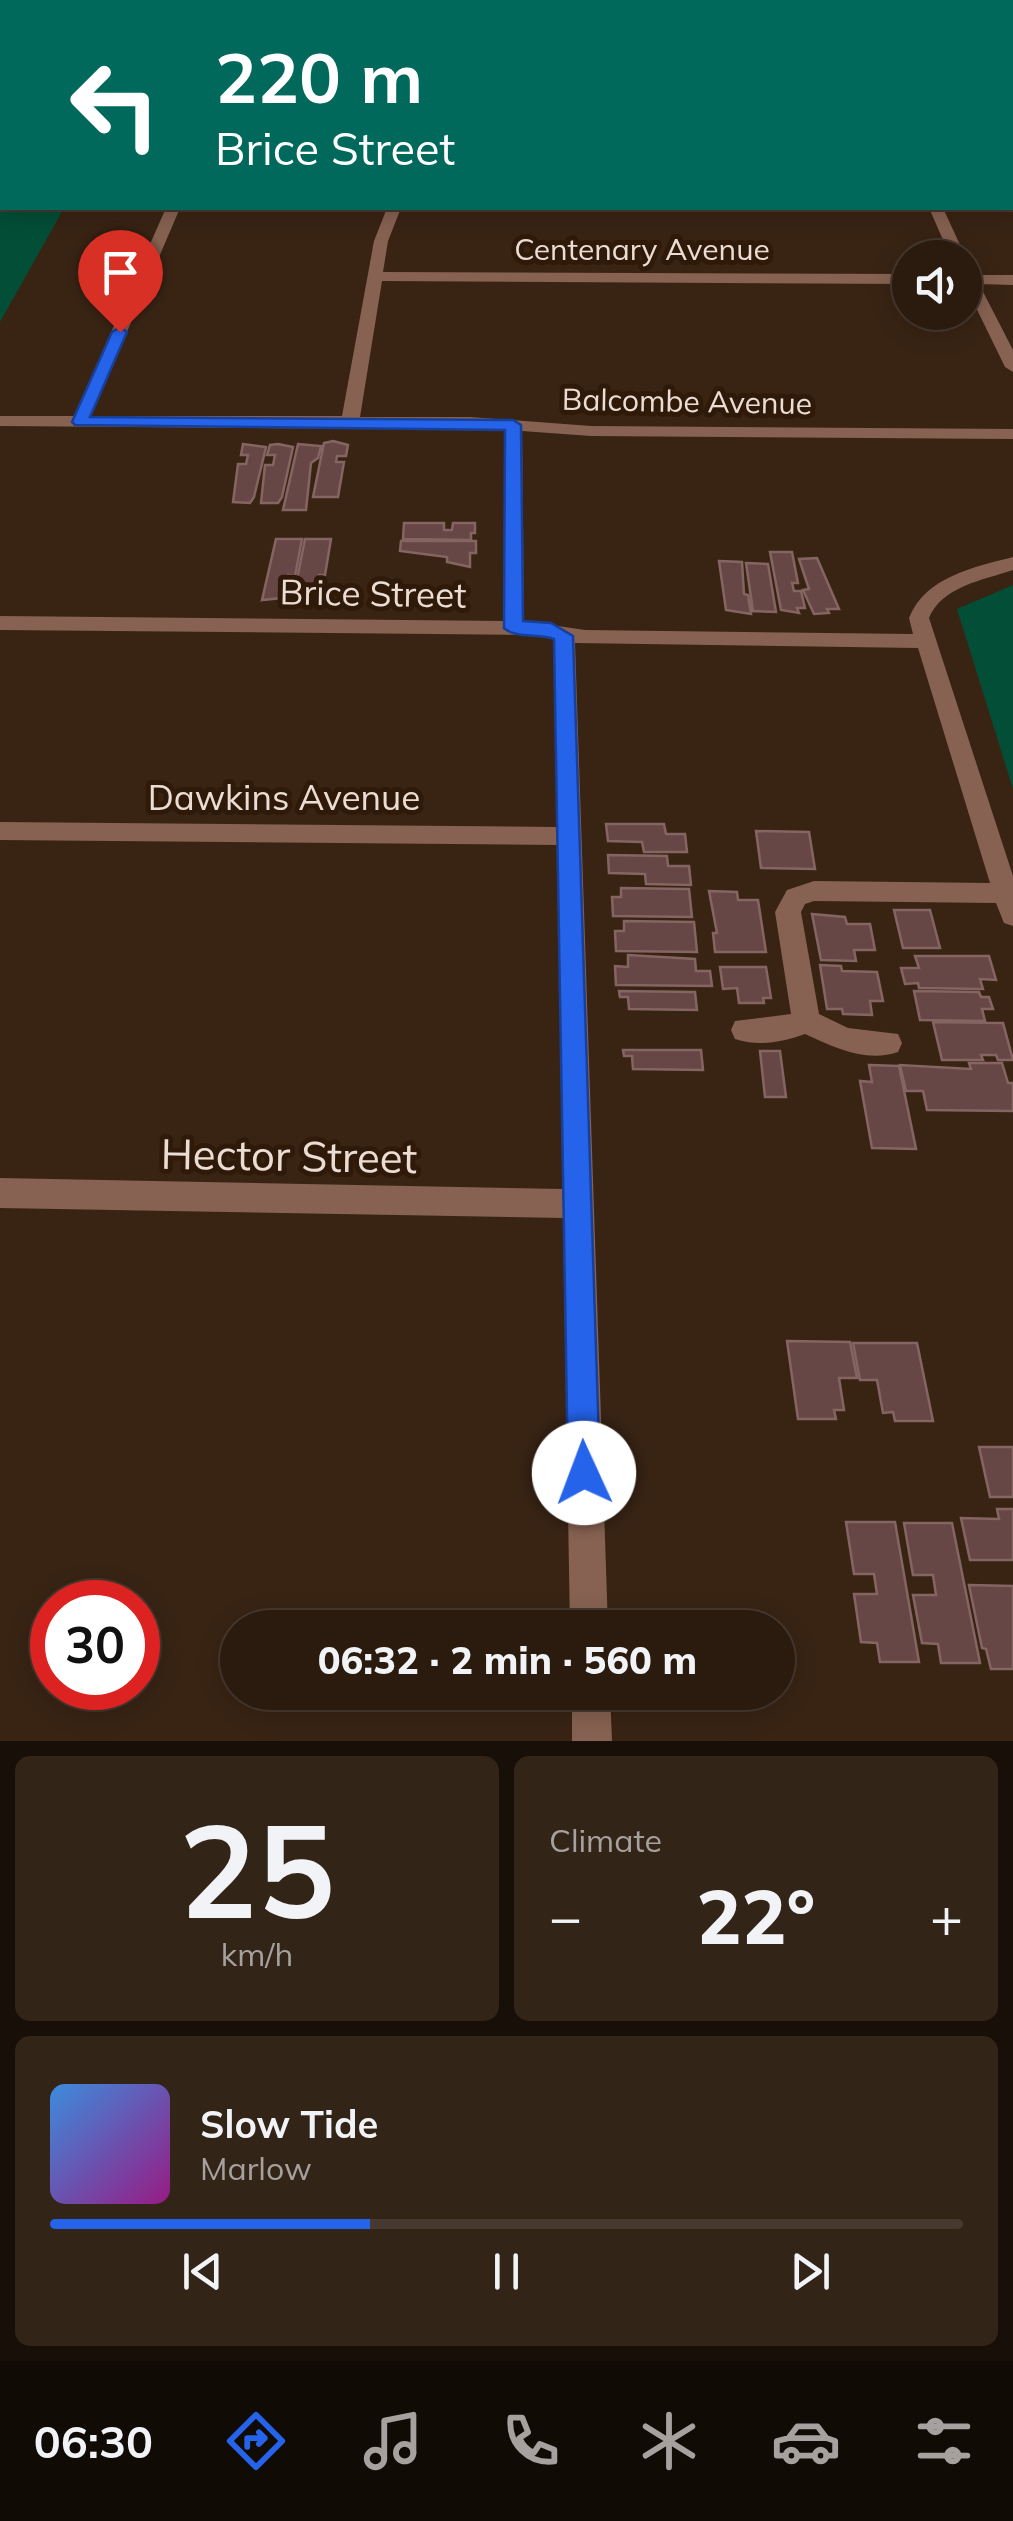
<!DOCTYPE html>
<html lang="en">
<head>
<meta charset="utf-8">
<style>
  :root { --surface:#2b1b0f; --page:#332418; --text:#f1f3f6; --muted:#a6a19e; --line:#47392f; --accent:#2563eb }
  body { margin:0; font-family:Mulish,sans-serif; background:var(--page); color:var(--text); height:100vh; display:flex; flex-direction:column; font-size:38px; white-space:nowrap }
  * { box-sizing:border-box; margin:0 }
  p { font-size:32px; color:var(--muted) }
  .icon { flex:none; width:55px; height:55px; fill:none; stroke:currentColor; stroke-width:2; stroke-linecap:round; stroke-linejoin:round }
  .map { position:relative; height:1741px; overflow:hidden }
  .side { display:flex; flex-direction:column; gap:15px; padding:15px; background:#180f08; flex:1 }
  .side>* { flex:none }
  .banner { position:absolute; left:0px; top:0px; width:1015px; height:210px; box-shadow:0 5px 25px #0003,0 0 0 2px var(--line); background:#00695c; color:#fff; overflow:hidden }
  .fabs { position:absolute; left:892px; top:240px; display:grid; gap:20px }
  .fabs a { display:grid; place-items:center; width:90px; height:90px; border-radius:50%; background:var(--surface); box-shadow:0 5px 25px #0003,0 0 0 2px var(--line); font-size:50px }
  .speed { position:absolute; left:30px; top:1580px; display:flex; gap:20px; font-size:50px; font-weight:700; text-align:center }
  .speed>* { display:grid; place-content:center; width:130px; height:130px; border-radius:50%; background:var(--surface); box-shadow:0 5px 25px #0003,0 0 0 2px var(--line); line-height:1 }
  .speed .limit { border:15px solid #d22; background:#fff; color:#111 }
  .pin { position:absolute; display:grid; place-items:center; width:85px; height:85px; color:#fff; margin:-102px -42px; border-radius:50% 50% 50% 0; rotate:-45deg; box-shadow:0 0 10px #0007 }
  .pin .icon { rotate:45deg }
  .me { position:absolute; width:110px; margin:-55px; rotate:358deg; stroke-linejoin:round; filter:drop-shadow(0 0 8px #0008) }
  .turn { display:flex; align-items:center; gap:35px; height:210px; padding:0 50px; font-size:45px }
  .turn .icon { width:130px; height:130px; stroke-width:2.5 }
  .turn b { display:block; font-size:70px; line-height:85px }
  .big { font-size:75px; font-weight:800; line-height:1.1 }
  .side .tile { flex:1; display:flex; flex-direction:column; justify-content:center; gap:15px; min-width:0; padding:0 35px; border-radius:15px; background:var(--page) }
  .side .dial { align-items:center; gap:0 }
  .dial b { font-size:130px; line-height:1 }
  .song { display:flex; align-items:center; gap:30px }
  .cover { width:120px; height:120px; border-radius:15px; background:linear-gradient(135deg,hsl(210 70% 55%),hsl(310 70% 35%)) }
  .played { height:10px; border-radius:5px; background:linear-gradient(90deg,var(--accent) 35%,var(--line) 35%) }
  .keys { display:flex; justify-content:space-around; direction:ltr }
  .heat { display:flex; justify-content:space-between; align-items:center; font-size:55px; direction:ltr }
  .side .tiles { flex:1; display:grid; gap:15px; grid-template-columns:1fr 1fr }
  .tile:last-child { grid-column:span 2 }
  .trip { position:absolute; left:220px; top:1610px; width:575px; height:100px; border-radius:50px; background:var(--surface); box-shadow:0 5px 25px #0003,0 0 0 2px var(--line); font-weight:800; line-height:100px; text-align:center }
  .menu { display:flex; height:160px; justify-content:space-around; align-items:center; background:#110b06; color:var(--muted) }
  .menu .icon { width:70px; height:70px }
  .menu .current { color:var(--accent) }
  .menu b { font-size:45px; color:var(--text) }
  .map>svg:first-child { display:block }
  .green { fill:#034e36 }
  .building { fill:#664745; stroke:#856562; stroke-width:2.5 }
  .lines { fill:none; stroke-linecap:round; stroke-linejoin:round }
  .minor { fill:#876252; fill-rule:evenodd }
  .route { fill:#2563eb; stroke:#184099; stroke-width:2.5 }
  .labels { text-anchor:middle; stroke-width:10; stroke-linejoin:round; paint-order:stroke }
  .far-street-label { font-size:30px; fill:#ebddd3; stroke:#2f1a0a }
  .street-label { font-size:35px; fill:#ebddd3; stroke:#2f1a0a }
  .near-street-label { font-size:42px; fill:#ebddd3; stroke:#2f1a0a }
</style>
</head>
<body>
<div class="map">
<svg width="1013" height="1741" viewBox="0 0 1013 1741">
  <rect width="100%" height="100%" fill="#392414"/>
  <path class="green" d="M0,179l2,29h62l-64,114z
    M1013,585v204l-56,-180z"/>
  <path class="building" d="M333,441l15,4 -2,11h-9l-1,6h8l-6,35h-25l11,-54z
    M243,444l23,3 -12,50 -4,6 -17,-1 5,-38h8l2,-9h-7z
    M278,444l15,3 -11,50 -4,6h-17l4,-38h8l2,-10h-8l3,-10z
    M298,444l23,2 -3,12 -7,5 -5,47h-23z
    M404,523h40v7h8l1,-7h22v10h-4v7l-68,-1z
    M276,539h26l-7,37 -7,-1 -1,7h6l-2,15 -29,3z
    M305,539h26l-6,36h-6l-2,7h7l-3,15 -28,3z
    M401,541h75v12h-6v14l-23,-5v-5l-47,-6z
    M770,552h22l6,31h-6l2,8h7l4,17h-8l2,5 -18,-3z
    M817,558l22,51h-12l2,4 -15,1 -11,-24 6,-1 -10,-30z
    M719,561l23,1 2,32 4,1 3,19 -25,-4z
    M746,563l22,1 8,48 -23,-1z
    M606,824h58l2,10h19l2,18h-43l-2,-10 -34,-1z
    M756,831l53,1 6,37 -54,-1z
    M608,855l59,1 1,10h21l2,19 -45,-1 -1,-10 -36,-1z
    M621,888l68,1 3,28 -79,-1 -1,-19h9z
    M709,891l28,1 1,8h20l8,52h-51l-2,-19h4z
    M894,910h36l10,38h-37z
    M812,914l33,3 2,7h23l5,26h-21l2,11 -35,-1z
    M624,921l70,1 3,30 -81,-1 -1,-20h9z
    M628,955l67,4 1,12h14l2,15 -96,-1 -1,-19 13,1z
    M915,956h74l7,24 -16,-1 3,10 -64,-1 -1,-5 -13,1 -4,-16h18z
    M820,965l21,1 1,5 35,1 6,29h-13l2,14 -29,-1 -1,-5h-15z
    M720,967h46l5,31h-8l1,5h-25l-2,-15 -14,1z
    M619,991l76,1 2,18 -68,-1 -1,-12h-8z
    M914,991l65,1 2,5h8l4,12h-11l3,12 -65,-1z
    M933,1022l70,1 10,37h-15l-2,-5h-15l2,5h-41z
    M623,1050h78l2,20 -70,-1 -1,-13h-8z
    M760,1051h20l6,46h-21z
    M969,1063h33l6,20h5v28l-86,-1 -4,-19h-17l-6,-26 71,4z
    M869,1065l30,1 17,83 -44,-1 -12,-67 12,1z
    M787,1341l63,1 7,36h-18l5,32h-10l2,9h-38z
    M853,1343h64l16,78h-38l-2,-9 -10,1 -6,-33h-17z
    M979,1447h34v50h-23z
    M997,1509h16v51h-43l-9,-42 38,1z
    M846,1522h49l24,140h-39l-3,-19 -16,-1 -7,-48h23l-3,-20h-20z
    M904,1523h48l28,140h-39l-3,-19 -16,-1 -9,-48h23l-3,-20h-20z
    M969,1585l44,1v83h-22l-5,-20 -4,-1z"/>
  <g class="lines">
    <path class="minor" d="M448,0h10v2h-10z
      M603,0h10l1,2h-10z
      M773,0h10l1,2h-10z
      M939,0h11l1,2h-10z
      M1012,56h1v6h-1z
      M1012,86h1v8h-1z
      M0,123l2,1v8l-2,-1z
      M1012,168h1v8h-1z
      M166,208h14l-89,208h251l32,-175 13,-33h14l-13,33 -5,31 527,2v10l-528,-3 -22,136h110l121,9 422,3v10l-422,-3 -69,-5 2,190 61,9 328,4 -4,-16c16,-41 65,-51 104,-61v13c-29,10 -71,16 -84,48l84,258v50l-9,-3 -8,-20 -182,-2 -9,3 -4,8 18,102 29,14 50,6 4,9 -4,9c-32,11 -65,-5 -93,-18 -22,8 -47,13 -70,5l-4,-9 4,-9 56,-7 -16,-102 12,-22 27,-9 176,2 -72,-235 -343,-5 33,985h-38l-7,-410 -563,-10v-30l563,11 -6,-344 -557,-5v-18l557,5 -3,-188 -11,-4 -543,-5v-14l504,5v-191l-504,-4v-10h74z
      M929,208h14l23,50 -1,2 -14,-2z
      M965,265l10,10h38v10l-34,-1 34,66v22l-8,-5 -40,-82z
      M572,1692h38l2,49h-40z"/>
  </g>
  <path class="route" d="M120,327l7,5 -37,85 423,3 8,5 2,196 28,2 22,13 27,837 -4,12 -12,4 -11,-4 -5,-12 -14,-834c-15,-6 -38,0 -50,-11l1,-198 -430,-5 -3,-3 40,-90z"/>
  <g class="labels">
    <g class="far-street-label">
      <text x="642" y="260">Centenary Avenue</text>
      <text transform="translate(687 402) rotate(1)" y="10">Balcombe Avenue</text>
    </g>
    <g class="street-label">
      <text transform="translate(373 594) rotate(1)" y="12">Brice Street</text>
      <text x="284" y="810">Dawkins Avenue</text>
    </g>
    <g class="near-street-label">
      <text transform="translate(289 1156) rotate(1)" y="15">Hector Street</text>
    </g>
  </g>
</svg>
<div class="fabs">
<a><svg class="icon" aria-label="sound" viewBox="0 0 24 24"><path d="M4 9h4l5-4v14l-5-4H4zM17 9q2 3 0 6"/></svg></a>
</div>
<div class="speed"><div class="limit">30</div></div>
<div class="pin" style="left:120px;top:332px;background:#d93025"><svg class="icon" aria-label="arrive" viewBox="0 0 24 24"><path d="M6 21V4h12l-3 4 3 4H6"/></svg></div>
<svg class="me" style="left:584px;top:1473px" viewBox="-20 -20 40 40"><circle r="19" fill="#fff"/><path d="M0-13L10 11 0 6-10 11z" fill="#2563eb"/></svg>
<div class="trip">06:32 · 2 min · 560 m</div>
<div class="banner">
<div class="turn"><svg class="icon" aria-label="left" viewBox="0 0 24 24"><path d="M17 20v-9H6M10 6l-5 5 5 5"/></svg><div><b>220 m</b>Brice Street</div></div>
</div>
</div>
<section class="side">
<div class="tiles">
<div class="tile dial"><b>25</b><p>km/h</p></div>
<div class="tile"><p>Climate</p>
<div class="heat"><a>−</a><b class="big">22°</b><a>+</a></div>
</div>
<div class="tile">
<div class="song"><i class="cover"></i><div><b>Slow Tide</b><p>Marlow</p></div></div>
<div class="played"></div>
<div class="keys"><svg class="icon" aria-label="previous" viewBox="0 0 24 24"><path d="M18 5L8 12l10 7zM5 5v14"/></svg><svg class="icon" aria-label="pause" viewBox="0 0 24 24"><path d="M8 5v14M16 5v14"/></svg><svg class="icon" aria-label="next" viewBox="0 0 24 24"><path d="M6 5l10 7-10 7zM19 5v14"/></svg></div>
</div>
</div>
</section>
<nav class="menu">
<b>06:30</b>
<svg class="icon current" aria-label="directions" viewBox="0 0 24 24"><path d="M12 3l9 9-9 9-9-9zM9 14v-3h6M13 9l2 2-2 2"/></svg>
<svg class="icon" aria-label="music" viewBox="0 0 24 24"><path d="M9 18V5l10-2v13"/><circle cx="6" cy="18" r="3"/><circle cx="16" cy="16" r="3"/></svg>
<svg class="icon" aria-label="phone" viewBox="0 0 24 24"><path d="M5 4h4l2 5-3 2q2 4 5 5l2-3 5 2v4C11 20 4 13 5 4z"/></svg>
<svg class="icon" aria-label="climate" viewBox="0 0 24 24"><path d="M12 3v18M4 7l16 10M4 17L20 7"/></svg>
<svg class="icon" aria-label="car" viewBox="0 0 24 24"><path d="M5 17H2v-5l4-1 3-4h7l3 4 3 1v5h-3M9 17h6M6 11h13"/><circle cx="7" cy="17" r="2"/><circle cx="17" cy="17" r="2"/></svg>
<svg class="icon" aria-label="filters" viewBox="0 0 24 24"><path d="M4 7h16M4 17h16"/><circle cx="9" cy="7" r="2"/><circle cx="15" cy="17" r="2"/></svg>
</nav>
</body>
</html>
